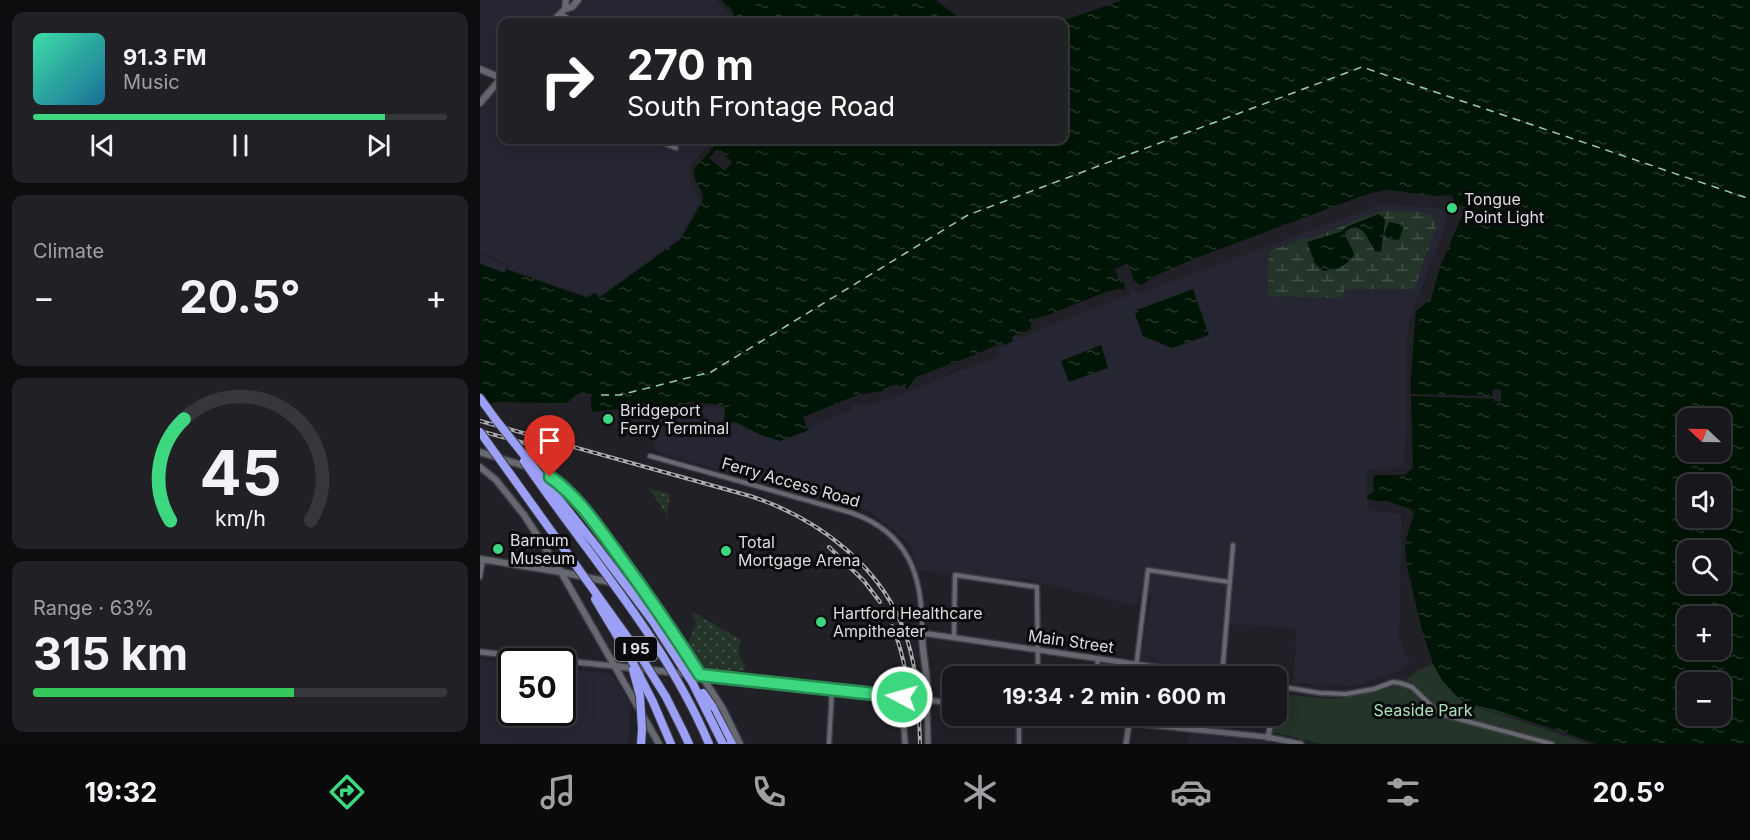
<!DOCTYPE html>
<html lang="en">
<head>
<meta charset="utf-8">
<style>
  :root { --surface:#18181c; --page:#212125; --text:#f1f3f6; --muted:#9fa0a3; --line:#36373b; --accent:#3cd77e }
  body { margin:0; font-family:Inter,sans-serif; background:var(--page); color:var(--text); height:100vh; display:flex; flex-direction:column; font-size:22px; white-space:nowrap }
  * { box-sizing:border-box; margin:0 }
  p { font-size:20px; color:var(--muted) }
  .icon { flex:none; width:33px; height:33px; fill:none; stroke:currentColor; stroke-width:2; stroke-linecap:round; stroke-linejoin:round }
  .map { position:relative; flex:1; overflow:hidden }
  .details { display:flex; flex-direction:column; gap:12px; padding:12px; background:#0d0d0f; width:480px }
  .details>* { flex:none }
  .guide { position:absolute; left:18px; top:18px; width:570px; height:126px; border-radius:12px; box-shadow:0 6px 24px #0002,0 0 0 2px var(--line); background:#202124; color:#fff; overflow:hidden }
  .needle { width:39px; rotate:292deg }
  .fabs { position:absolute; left:1197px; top:408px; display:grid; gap:12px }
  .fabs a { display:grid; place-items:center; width:54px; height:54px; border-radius:12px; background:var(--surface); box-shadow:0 6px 24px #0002,0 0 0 2px var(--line); font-size:30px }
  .speed { position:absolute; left:18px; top:648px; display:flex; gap:12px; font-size:30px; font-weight:700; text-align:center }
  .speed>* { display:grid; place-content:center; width:78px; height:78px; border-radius:50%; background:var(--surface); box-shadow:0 6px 24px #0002,0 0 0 2px var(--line); line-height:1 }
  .speed .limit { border:3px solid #111; border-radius:9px; background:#fff; color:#111 }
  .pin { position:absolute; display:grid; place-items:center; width:51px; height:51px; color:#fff; margin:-62px -26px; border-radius:50% 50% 50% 0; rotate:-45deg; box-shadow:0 0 6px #0007 }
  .pin .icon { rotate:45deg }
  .me { position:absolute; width:66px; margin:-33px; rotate:276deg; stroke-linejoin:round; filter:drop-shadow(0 0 4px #0008) }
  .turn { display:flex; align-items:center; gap:21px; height:126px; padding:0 30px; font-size:27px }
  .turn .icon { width:78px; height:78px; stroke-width:2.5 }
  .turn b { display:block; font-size:42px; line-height:51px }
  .big { font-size:45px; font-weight:700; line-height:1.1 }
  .details .tile { flex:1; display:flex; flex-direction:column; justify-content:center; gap:9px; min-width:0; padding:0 21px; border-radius:12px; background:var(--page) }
  .details .dial { align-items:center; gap:0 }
  .dial svg { height:156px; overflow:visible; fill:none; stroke:var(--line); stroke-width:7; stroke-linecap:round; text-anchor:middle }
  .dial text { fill:var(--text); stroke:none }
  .song { display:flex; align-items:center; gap:18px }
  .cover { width:72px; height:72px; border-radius:9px; background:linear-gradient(135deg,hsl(160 70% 55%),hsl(200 70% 35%)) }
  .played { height:6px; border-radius:3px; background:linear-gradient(90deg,var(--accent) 85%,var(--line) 85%) }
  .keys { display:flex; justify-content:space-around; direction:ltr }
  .heat { display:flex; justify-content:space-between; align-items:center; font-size:33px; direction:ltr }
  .charge { height:9px; border-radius:4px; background:linear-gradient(90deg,#34c759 63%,var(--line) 0) }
  .trip { position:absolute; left:462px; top:666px; width:345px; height:60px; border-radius:12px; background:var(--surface); box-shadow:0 6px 24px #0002,0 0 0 2px var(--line); font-weight:700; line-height:60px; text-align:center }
  .tab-bar { display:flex; height:96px; justify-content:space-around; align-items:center; background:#0a0a0b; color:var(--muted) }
  .tab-bar .icon { width:42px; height:42px }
  .tab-bar .selected { color:var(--accent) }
  .tab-bar b { font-size:27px; color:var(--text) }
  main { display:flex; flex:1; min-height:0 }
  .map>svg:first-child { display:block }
  .built { fill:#252632 }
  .grass { fill:url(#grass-dots) }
  .wetland { fill:url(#wetland-marsh) }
  .park { fill:#243429 }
  .water { fill:url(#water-ripples); fill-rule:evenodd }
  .pier { fill:#202026 }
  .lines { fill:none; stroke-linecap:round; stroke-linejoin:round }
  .ferry { stroke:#98cea7; stroke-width:1.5; stroke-dasharray:8 6; stroke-linecap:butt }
  .minor-casing { stroke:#3c3d42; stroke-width:7 }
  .tertiary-casing { stroke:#3c3d42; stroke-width:8 }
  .secondary-casing { stroke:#3c3d42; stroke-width:9 }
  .motorway-casing { stroke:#3c3d42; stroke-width:10 }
  .minor { stroke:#686970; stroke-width:4 }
  .tertiary { stroke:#686970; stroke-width:5 }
  .secondary { stroke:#686970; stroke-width:6 }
  .motorway { stroke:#9ba0f6; stroke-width:8 }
  .rail-casing { stroke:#aaaaae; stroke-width:4 }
  .rail { stroke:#0a0a0d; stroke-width:1.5; stroke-dasharray:4.5; stroke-linecap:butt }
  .motorway-bridge-casing { stroke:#3c3d42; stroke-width:10; stroke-linecap:butt }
  .motorway-bridge { stroke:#9ba0f6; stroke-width:8 }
  .route-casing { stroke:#278c52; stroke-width:15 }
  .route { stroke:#3cd77e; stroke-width:10 }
  .poi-dot { fill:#3cd77e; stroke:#0a0a0d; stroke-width:2 }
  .labels { text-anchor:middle; stroke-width:6; stroke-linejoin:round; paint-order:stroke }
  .shield { fill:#0a0a0d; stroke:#9f9fa3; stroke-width:1.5 }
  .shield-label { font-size:15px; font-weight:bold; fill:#dfdfe3 }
  .poi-label { font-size:16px; fill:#dfdfe3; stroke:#0a0a0d; text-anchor:start }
  .street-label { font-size:16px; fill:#dfdfe3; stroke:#0a0a0d }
  .park-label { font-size:16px; fill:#abe2ba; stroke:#0a0a0d }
</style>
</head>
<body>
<main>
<section class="details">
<div class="tile">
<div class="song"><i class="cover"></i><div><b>91.3 FM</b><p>Music</p></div></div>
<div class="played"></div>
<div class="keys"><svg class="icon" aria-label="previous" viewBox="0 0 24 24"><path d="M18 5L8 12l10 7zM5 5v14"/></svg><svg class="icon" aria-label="pause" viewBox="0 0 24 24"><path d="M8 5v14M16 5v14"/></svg><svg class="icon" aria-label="next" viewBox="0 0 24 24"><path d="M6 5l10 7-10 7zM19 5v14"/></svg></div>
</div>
<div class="tile"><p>Climate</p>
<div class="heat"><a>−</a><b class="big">20.5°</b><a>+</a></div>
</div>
<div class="tile dial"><svg viewBox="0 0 100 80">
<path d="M14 69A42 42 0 1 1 86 69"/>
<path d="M14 69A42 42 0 0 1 21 17" stroke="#3cd77e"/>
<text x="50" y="56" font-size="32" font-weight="700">45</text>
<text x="50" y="72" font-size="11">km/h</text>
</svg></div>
<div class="tile"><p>Range · 63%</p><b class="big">315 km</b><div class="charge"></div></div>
</section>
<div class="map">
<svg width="1270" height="744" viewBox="0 0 1270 744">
  <defs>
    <pattern id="grass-dots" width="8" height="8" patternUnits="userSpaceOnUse" patternTransform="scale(1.5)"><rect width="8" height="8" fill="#243429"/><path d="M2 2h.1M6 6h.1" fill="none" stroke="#435148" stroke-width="1.8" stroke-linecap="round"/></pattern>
    <pattern id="wetland-marsh" width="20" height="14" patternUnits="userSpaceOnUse" patternTransform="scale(1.5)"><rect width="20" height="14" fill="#243429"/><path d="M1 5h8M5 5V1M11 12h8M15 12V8" fill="none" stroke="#435148"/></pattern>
    <pattern id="water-ripples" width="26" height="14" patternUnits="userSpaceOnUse" patternTransform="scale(1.5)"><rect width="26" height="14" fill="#001505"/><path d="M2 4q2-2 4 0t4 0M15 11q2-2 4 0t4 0" fill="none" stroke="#253729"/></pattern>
  </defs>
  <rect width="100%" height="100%" fill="#202026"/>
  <path class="built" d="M0,0h85l-18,22h-45v52l-1,2 -21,-9z
    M97,0h138l15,14 3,8h-175z
    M22,82v58h212l-25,27 2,16 9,18 -20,37 -80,58 -5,-5 -9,5 -78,-27 1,-5 -29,-11v-147z
    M903,201l60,5 7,9 -4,18 -36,87 -3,15v132l-5,43 -3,128 10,25 -12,9 -44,14 -60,-3 4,-55 -70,-4 -4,49 -81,-12 -2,-1 11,-64 -12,-2 -2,12 -116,-28 -1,2 -102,-10 -8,-26 -42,-34 -68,-16 -143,-42 -4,-9 6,-31 28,1 2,-7 36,2 -1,12 56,21 29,-11 2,-7 36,-19 152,-48 -3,-7 16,-8 -1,-4 7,-3 1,3 113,-54 7,8 115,-40z
    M0,255l28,10 -3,8 -25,-9z
    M0,659l31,3 1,50h50l1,-44 49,6 17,28v38l-2,4h-147z
    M708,733l72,8 20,3h-93z"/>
  <path class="grass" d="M168,488l22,6 -3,25 -2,-2 2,-3z
    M211,611l50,29c-4,11 -3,18 5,26l-3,5 -6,1 -36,-3 -14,-22 9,-24z"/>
  <path class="wetland" d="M900,211l40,1 11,3 6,10 -23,64h-69l-4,9 -73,-2 1,-45 34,-12 9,-1z"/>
  <path class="park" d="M953,664l9,16 26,24 28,6 99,34h-274l-48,-12 7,-38 54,5 42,-7 24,-8 17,-13z"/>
  <path class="water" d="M241,0h215l28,22 19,-5 1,5h-248l-4,-12z
    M623,0h647v744h-155l-99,-34 -28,-6 -11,-7 -15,-17 -9,-16 -12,-37 -15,-65 -4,-52h-12l-23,-12v-3l2,-1 1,-22 34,-2 12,-162 34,-87 -3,-12 -64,-8 -244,90 -4,-4 -7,-2 -1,8 -108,44 -1,-3 -6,3 1,4 -17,8 3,7 -124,45 -21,1 -42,21 -3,7 -29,11 -19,-6 -23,-12 -14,-3 1,-12 -4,-3 -32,1 -2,4h-25l-8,-5 -62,7 -2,-19 -13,1 -10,9 -70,-1 -17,4v-142l25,9 1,-4 81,29 8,-5 4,5 82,-59 22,-39c1,-12 -11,-17 -9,-31l26,-29h344v-118h-25l27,-6zM1208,418h32v34h-32zM1208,484h32v34h-32zM1208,550h32v34h-32zM1208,616h32v34h-32zM1208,682h32v34h-32z
    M899,214l4,2 2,5 -4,31 -6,-1c-7,-11 -13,-33 -30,-19 1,10 8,14 9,24 -9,10 -18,15 -31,15l-8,-7 -8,-22 33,-10 8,-6z
    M909,222l15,3 -5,15 -13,-1 -2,-5z
    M713,289l16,46 -37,13 -29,-12 -9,-25z
    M621,345l7,23 -39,14 -8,-21z"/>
  <path class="pier" d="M620,0h23l-55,19 -31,3 1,-3 18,-7 9,1z
    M237,149l15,13 -7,9 -16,-13z
    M908,190l50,6 14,-1 3,9 11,3 -26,60 -9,32 -14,11 -4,6 1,-9 29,-75 4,-16 -5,-7 -59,-5 -238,87 -5,3 -10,-7v7l-3,5 -2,1 1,-4 -85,33 -21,10 -1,-2 1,-4 11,-4v-9l17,-5 55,-22 14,-4 8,1 -1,-8 -4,1 -5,-14 13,-6 6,15 -2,1 9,6 13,-9 42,-18 174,-65z
    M522,342l2,3 -8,4 3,7 -6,4 -45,14 -19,10 -55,20 -21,1 -3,6 -37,13 -5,7 -5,-14 54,-22 26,-4v-2l14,-5 1,2 9,-3 -2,5 2,1 9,-12 63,-24z
    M930,363l1,31 81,2 1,-7 8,1v12l-7,-1v-2l-83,-3 2,72 -8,7h-28l-4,2 1,14 -2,3 -4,1 -2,-11 2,-14 36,-4z
    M209,402l36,3 -1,15v-11l-3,-2h-33l-1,6 -17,2 -13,-5 -3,-5h24z
    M887,498l8,3h12l24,8 3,5 -8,26 -2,28 -3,-54 -30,-4 -4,-6z
    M985,705l28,6 71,21 32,12h-7l-94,-31z"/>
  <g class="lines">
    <path class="ferry" d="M121,395h19l91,-23 257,-157 394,-148 388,132"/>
    <defs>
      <path id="minor" d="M81,13l12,9
        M176,140l20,8
        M170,456l202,57c57,20 71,63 70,120
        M0,577l3,-17
        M474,637l1,-62 82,12 1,89
        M616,676l2,-17
        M655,676l13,-106 81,12
        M742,676l11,-131
        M797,686l43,7 26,1 28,-5 19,-7 7,1 12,4 28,27 112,30
        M649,723l1,-7
        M349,744l3,-54
        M539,744v-28"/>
      <path id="tertiary" d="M442,633l295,43
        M0,652l134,14
        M796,686v1
        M422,697l3,47
        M583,716l204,21 34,7
        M788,738l4,-22
        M448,744l-1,-44 25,3
        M646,744l3,-21"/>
      <path id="secondary" d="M85,9l1,-9
        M72,22l13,-13 7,-2 6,-7
        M0,69l21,9
        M0,103l22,-26
        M0,452l48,15
        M0,467l16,13 28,35 37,57 98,172
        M58,470l27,18 22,25 57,76 57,86 22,34 17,35
        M0,559l81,13 82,17
        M134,666l313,34c2,-23 -5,-44 -5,-67"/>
      <path id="motorway" d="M0,398l16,22
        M173,702l18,42
        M232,706l20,38
        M203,731l6,13
        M161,744l1,-15"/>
    </defs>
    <use href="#minor" class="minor-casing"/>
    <use href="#tertiary" class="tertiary-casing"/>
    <use href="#secondary" class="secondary-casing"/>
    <use href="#motorway" class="motorway-casing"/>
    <use href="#minor" class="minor"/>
    <use href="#tertiary" class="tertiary"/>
    <use href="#secondary" class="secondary"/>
    <use href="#motorway" class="motorway"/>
    <defs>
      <path id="rail" d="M0,421l270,75c68,22 135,72 157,143 11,34 12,70 13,105
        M0,431l74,20
        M349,547l35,34 16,21
        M412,626c10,23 15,49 17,73"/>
    </defs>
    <use href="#rail" class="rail-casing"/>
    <use href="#rail" class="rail"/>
    <defs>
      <path id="motorway-bridge" d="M16,420l101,127 55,73 40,62 31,62
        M0,432l156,217 30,48 17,34
        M44,461c63,93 141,178 185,283
        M115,599l36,60 22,43
        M153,670l7,26 2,33
        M223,693l9,13"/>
    </defs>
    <use href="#motorway-bridge" class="motorway-bridge-casing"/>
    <use href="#motorway-bridge" class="motorway-bridge"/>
  </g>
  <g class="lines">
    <defs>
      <path id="route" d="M70,477c27,19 45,46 64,72 30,41 59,83 86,126l202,22"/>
    </defs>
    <use href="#route" class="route-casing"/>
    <use href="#route" class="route"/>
  </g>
  <g class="poi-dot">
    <circle cx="972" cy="208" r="6"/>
    <circle cx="128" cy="419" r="6"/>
    <circle cx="18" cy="549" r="6"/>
    <circle cx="246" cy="551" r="6"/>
    <circle cx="341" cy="622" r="6"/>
  </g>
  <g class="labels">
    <rect class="shield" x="135" y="637" width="42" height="24" rx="4.5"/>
    <g class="shield-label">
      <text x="156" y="654">I 95</text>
    </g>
    <g class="poi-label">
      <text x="984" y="205">Tongue<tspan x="984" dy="18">Point Light</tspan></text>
      <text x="140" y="416">Bridgeport<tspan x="140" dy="18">Ferry Terminal</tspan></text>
      <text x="30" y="546">Barnum<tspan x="30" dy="18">Museum</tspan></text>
      <text x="258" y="548">Total<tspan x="258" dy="18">Mortgage Arena</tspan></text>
      <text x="353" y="619">Hartford Healthcare<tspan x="353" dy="18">Ampitheater</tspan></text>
    </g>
    <g class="street-label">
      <text transform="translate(311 482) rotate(16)" y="6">Ferry Access Road</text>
      <text transform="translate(591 641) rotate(8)" y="6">Main Street</text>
    </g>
    <g class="park-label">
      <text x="943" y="716">Seaside Park</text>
    </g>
  </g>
</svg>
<div class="fabs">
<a><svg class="needle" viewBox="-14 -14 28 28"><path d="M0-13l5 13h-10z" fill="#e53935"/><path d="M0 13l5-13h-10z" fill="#9fa0a3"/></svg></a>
<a><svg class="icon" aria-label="sound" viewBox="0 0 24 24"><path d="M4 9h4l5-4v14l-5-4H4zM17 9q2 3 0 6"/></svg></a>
<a><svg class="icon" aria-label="search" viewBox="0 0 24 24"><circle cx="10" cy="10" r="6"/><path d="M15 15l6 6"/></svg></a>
<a>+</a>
<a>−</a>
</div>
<div class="speed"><div class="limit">50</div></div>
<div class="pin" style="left:70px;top:477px;background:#d93025"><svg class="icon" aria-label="arrive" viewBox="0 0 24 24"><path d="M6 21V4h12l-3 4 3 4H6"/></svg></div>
<svg class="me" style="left:422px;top:697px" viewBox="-20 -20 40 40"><circle r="17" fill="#3cd77e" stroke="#fff" stroke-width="3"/><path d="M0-11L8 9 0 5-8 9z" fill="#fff"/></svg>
<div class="trip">19:34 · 2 min · 600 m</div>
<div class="guide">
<div class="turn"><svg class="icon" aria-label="right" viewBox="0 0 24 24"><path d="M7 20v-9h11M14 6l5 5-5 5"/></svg><div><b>270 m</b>South Frontage Road</div></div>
</div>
</div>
</main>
<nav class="tab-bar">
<b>19:32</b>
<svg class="icon selected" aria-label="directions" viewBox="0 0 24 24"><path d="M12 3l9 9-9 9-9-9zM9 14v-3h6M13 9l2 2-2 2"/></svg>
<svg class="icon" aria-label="music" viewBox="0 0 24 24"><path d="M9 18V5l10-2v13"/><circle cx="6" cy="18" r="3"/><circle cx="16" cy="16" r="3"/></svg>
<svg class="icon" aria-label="phone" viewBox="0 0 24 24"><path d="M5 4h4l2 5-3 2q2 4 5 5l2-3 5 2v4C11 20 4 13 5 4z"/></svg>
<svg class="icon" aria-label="climate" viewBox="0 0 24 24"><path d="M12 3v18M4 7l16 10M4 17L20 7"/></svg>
<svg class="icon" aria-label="car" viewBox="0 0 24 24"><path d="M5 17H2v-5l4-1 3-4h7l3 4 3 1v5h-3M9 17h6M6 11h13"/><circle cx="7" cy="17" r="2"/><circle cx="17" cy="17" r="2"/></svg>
<svg class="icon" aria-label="filters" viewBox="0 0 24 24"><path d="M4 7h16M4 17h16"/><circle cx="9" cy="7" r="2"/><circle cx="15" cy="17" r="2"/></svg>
<b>20.5°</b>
</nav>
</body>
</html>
